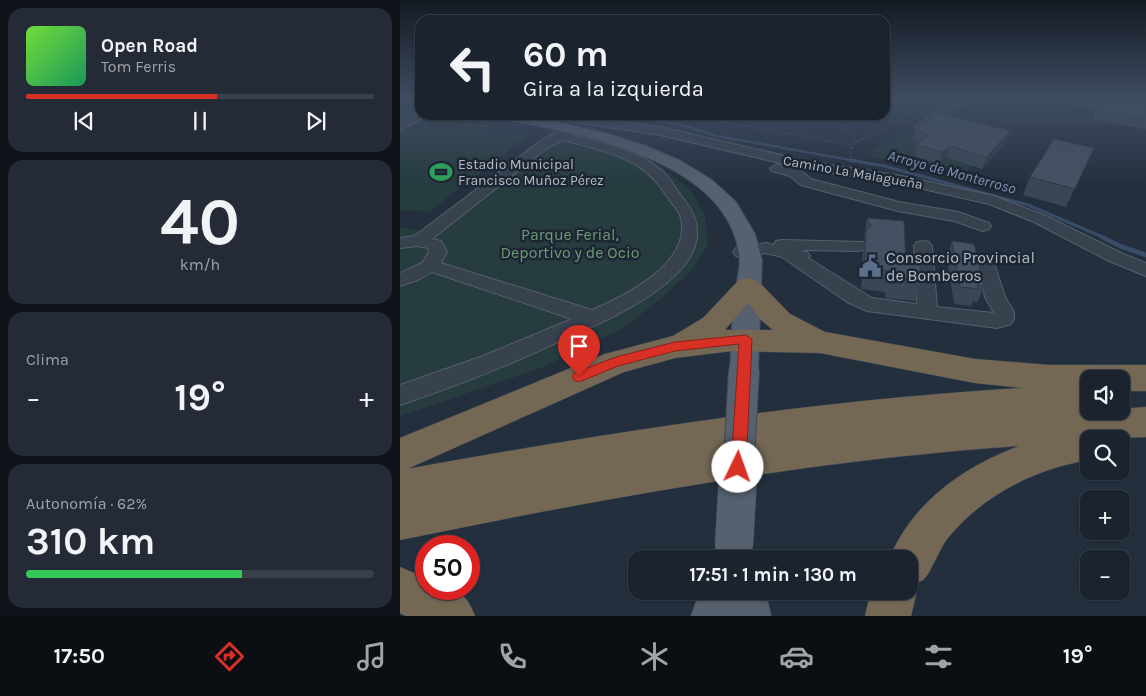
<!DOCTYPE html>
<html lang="es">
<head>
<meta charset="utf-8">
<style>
  :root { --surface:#1b232e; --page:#242b36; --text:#f1f3f6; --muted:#a0a4aa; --line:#39404a; --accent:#d93025 }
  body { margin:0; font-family:Karla,sans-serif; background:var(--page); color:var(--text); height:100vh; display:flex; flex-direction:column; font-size:19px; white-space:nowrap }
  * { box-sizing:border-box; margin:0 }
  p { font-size:16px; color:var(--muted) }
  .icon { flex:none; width:28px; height:28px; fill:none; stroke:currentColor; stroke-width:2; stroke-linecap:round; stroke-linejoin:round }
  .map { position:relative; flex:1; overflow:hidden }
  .drawer { display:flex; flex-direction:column; gap:8px; padding:8px; background:#0f1319; width:400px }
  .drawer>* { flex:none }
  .hud { position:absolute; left:15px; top:15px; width:475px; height:105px; border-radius:15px; box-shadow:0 1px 4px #0004,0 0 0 1px var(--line); background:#1b232e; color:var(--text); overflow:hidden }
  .tools { position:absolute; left:680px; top:370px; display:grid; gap:10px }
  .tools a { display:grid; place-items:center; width:50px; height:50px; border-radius:10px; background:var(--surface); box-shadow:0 1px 4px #0004,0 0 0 1px var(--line); font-size:25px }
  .speed { position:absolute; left:15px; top:535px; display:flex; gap:10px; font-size:25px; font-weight:700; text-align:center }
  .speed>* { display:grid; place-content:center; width:65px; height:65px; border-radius:50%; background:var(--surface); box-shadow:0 1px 4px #0004,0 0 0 1px var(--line); line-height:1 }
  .speed .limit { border:8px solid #d22; background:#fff; color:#111 }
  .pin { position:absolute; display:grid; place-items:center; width:42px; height:42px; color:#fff; margin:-51px -21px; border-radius:50% 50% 50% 0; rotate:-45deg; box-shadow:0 0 5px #0007 }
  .pin .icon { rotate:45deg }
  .me { position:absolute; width:55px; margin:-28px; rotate:3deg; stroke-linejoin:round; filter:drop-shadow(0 0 4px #0008) }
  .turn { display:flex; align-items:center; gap:18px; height:105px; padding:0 25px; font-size:22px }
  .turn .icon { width:65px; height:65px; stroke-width:2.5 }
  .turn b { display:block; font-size:35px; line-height:42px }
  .big { font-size:38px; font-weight:700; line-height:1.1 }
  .drawer .tile { flex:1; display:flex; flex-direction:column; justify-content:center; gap:8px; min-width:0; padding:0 18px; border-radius:15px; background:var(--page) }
  .drawer .dial { align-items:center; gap:0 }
  .dial b { font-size:65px; line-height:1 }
  .song { display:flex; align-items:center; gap:15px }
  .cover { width:60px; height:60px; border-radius:8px; background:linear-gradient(135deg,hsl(100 70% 55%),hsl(150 70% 35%)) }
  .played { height:5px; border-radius:2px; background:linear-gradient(90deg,var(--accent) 55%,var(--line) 55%) }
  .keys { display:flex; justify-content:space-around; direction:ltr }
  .heat { display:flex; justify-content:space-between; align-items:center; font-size:28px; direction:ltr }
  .charge { height:8px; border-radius:4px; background:linear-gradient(90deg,#34c759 62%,var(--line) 0) }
  .trip { position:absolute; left:228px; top:550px; width:290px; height:50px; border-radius:15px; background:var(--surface); box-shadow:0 1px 4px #0004,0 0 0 1px var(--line); font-weight:700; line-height:50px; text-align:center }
  .tab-bar { display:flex; height:80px; justify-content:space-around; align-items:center; background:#0b0e12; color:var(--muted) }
  .tab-bar .icon { width:35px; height:35px }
  .tab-bar .on { color:var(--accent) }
  .tab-bar b { font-size:22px; color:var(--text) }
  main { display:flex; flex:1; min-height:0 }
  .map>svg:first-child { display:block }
  .green { fill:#263c3f }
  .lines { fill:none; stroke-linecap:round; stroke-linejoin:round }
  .stream-far2 { stroke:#394c67; stroke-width:2.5 }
  .stream-far1 { stroke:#394c67; stroke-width:3 }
  .stream { stroke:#394c67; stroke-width:4.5 }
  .minor-casing { stroke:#565f6c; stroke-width:2 }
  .major-casing { stroke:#414a57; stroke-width:2 }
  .highway-casing { stroke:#434c59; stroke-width:1 }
  .path-far1 { stroke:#44595c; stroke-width:1; stroke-dasharray:2.5 2.5; stroke-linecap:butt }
  .path { stroke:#44595c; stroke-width:2; stroke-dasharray:2.5 2.5; stroke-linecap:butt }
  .minor { fill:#38414e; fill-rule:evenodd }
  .major { fill:#56606e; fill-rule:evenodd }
  .highway { fill:#746855; fill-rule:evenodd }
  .major-bridge-far1-casing { stroke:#414a57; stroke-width:32; stroke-linecap:butt }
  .major-bridge-casing { stroke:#414a57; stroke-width:39; stroke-linecap:butt }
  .major-bridge-far1 { stroke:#56606e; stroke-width:30 }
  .major-bridge { stroke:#56606e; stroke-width:38 }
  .wall { fill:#3b4654 }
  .shaded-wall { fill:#303945 }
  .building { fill:#455162; stroke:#303945 }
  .route { fill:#d93025; stroke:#8d1f18 }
  .labels { text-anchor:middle; stroke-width:5; stroke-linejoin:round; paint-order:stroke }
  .far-poi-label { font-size:14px; fill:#b4bcc9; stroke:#1d2633; text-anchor:start }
  .far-street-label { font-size:14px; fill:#b4bcc9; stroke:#1d2633 }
  .far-water-label { font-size:15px; font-style:italic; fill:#7c92b1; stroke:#1d2633 }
  .park-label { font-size:16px; fill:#6b9a76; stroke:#1d2633 }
  .poi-label { font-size:16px; fill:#b4bcc9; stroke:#1d2633; text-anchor:start }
</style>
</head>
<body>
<main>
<section class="drawer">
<div class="tile">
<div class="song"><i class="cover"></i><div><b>Open Road</b><p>Tom Ferris</p></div></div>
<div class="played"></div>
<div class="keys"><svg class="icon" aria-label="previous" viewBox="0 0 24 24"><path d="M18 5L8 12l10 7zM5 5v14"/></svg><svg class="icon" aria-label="pause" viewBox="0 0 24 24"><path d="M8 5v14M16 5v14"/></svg><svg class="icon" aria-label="next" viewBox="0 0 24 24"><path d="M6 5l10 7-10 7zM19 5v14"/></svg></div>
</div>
<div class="tile dial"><b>40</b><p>km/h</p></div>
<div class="tile"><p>Clima</p>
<div class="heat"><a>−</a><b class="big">19°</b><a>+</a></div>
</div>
<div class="tile"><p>Autonomía · 62%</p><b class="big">310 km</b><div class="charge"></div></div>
</section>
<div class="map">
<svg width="746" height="616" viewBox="0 0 746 616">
  <rect width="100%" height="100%" fill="#242f3e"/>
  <path class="green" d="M0,110l20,3v2h12l80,14 -112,-7z
    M20,126l110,8 -101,78 -29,-2v-80h12z
    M153,130l28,6 57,20 25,13 27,20 15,25 3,31 -16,25 -33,30 -36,28 -82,40 -141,48v-188l20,2z
    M502,133l78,25 -20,20 -88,-21 -3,-6z"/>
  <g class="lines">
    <path class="stream-far2" d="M225,115l53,9 39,12 139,25"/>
    <path class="stream-far1" d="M449,160l35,6 144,39 77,33"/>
    <path class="stream" d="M702,237l18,9 26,9"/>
    <defs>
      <path id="minor" d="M556,99h12l-43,32h-8l-2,-3 2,-3z
        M659,99h28l59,9v6l-82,-12z
        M20,112v3h8l-28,15v-9z
        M142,115h30l88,12 151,35 86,13 97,21 52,20 75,37 25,10v13l-37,-15 -75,-39 -45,-18 -92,-21 -86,-13 -151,-35 -112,-17z
        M172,126l6,4 -6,5c30,8 63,14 88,34 10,8 15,19 23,29 58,70 -78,123 -125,144 -51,24 -104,45 -158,63v-20l83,-29 89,-37 -140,-47 -14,8 -18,6v-13l22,-10 7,-11 -1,-4 -10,-2 -18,2v-10l14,-2 9,-6 116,-88 16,-10zM163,140c25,7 52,12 75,26 14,9 22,20 31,33 3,5 9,10 11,16 15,47 -55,81 -88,95l-151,-47 6,-11 -6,-11 -9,-2 115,-91z
        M377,164l23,6 11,9 88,23 59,10 31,11 2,3 -2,3 -6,2 -29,-10 -56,-10 -97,-26 -11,-9 -18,-5 -2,-3z
        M382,240l81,2 3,4 -3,4 -6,1 -57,-1 7,2 3,4 -2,2 64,40 45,6 -3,-58 3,-4 6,-1 6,1 3,4 5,61 57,6 -9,-16 -6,-30 3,-4 6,-2 6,2 11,34 9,15v7l-3,5 -14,4 -130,-17 -20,-9 -65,-45 -16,-4 -24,4 -6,-1 -3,-4 3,-4 30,-5 8,2 2,-4z"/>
      <path id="major" d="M12,99h8v5z
        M95,115l37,1 77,18 37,12 35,15 31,19 24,22 19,32 7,26 -4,110 -4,8 -10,3 -10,-3 -4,-8c2,-27 1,-56 6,-83 2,-12 5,-22 3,-34 -14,-94 -161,-120 -237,-134z
        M300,591h65l6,25h-80z"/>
      <path id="highway" d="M348,278l9,2 33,34 35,18 150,27 74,6h97v26h-25v-12h-32v32h32v-2l25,-2v30l-57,2v21c-55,9 -106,35 -142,79 -7,9 -17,35 -23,40 -2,2 -8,4 -10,5l3,7 -6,25h-46l6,-25h38v-32h-20c24,-57 74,-92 130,-113 -208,14 -415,52 -619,94v-102l205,-84 68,-18 30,-18 36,-38zM348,303l13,17 12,10h-48zM332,351l88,2 155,30 49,5c-207,12 -413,44 -617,81l217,-97 51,-14z
        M0,567l26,11v11c29,0 38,-1 49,27h-69l-6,-3z"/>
    </defs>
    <use href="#minor" class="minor-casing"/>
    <use href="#major" class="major-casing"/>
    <use href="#highway" class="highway-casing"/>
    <path class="path-far1" d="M0,105l11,2
      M46,115l49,9
      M68,115l23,4
      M286,115l166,30
      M441,115l1,7 16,20
      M456,161l-6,-5 2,-11 20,-10 56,-36"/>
    <path class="path" d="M454,160l3,2"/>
    <use href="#minor" class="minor"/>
    <use href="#major" class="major"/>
    <use href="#highway" class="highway"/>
    <defs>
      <path id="major-bridge-far1" d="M339,460l5,-90"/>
      <path id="major-bridge" d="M334,545l5,-86"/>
    </defs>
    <use href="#major-bridge-far1" class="major-bridge-far1-casing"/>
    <use href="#major-bridge" class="major-bridge-casing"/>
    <use href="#major-bridge-far1" class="major-bridge-far1"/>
    <use href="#major-bridge" class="major-bridge"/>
  </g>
  <path class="wall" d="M697,99h49v30l-53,-9 2,-12 4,-9z
    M515,129l91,14 -24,26 -35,-11 -7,6 -25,-8 2,-12 1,-1 -5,-3z
    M694,148l-28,59 -43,-12 7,-18z
    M467,218l54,62 -6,21 -30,-3v-6l-24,-3 2,-37 2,-12 -1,-2z
    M552,241l32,45 -6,16 -5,-1 -2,5 -17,-2 -7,-47z"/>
  <path class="shaded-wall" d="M610,131l-4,12 -24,26 4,-12z
    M550,146l-3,12 -7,6 3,-12z"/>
  <path class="building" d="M699,99l47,7v12l-49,-8z
    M539,113l71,18 -24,26 -36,-11 -7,6 -26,-8 12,-8 -14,-7z
    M654,139l40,9 -19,41 -45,-12z
    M467,218l37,3 2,42 14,1 1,16 -31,-3v-6l-26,-3 2,-37 5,-5z
    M552,241l22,3 10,42 -7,-1 1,4 -18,-2z"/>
  <linearGradient id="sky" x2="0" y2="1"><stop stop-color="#141a22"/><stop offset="0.54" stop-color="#3f4d63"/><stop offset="1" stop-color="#3f4d63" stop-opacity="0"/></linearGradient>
  <rect width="746" height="185" fill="url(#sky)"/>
  <path class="route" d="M346,335l6,4 -6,128 -2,5 -6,2 -5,-2 -2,-5 8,-123 -64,7 -57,15 -39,16 -5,-2 -2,-4 2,-3 42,-16 59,-15z"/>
  <defs>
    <symbol id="stadium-bare" viewBox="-9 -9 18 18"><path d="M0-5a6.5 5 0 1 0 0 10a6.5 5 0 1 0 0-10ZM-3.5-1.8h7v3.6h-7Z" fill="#2e9e5b" stroke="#1d2633" stroke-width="2.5" paint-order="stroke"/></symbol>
    <symbol id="civic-bare" viewBox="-9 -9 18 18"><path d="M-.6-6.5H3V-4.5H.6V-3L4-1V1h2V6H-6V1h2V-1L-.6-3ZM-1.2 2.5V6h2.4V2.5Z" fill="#5c6f8a" stroke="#1d2633" stroke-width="2.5" paint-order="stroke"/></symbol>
  </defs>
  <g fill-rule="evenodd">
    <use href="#stadium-bare" x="25" y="156" width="32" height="32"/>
    <use href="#civic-bare" x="454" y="250" width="32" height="32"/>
  </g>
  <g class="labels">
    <g class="far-poi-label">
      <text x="58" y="169">Estadio Municipal<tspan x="58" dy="16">Francisco Muñoz Pérez</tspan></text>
    </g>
    <g class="far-street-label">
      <text transform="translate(453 172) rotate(10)" y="5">Camino La Malagueña</text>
    </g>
    <g class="far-water-label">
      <text transform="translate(552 172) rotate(15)" y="5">Arroyo de Monterroso</text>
    </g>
    <g class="park-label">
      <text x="170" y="240">Parque Ferial,<tspan x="170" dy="18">Deportivo y de Ocio</tspan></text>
    </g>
    <g class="poi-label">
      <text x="486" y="263">Consorcio Provincial<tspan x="486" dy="18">de Bomberos</tspan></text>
    </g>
  </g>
</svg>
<div class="tools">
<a><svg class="icon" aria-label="sound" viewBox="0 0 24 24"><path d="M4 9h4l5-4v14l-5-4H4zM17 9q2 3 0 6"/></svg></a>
<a><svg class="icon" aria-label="search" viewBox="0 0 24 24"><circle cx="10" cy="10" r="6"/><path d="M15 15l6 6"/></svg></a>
<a>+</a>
<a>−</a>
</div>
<div class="speed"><div class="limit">50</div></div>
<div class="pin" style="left:179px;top:376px;background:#d93025"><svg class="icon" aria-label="arrive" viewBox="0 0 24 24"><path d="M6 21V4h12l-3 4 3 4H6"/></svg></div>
<svg class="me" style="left:338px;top:467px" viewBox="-20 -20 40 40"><circle r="19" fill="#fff"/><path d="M0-13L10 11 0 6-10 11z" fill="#d93025"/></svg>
<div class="trip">17:51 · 1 min · 130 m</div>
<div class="hud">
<div class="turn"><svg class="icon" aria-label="left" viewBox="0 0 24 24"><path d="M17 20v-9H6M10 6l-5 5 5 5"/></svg><div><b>60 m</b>Gira a la izquierda</div></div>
</div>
</div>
</main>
<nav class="tab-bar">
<b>17:50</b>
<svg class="icon on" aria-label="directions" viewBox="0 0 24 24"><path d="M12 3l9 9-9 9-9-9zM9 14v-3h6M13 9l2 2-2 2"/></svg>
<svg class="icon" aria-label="music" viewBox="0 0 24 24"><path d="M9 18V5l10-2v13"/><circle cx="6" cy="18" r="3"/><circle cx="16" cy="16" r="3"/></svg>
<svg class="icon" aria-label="phone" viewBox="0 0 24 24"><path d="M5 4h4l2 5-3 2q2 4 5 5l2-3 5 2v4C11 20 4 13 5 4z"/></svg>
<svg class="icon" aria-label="climate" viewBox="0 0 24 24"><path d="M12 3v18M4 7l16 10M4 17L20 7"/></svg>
<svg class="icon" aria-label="car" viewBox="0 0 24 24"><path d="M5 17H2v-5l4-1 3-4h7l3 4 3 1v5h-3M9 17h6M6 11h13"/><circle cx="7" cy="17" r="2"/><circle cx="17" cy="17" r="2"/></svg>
<svg class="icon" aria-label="filters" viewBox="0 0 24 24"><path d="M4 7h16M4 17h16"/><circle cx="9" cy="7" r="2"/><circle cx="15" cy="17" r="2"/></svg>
<b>19°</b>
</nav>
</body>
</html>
